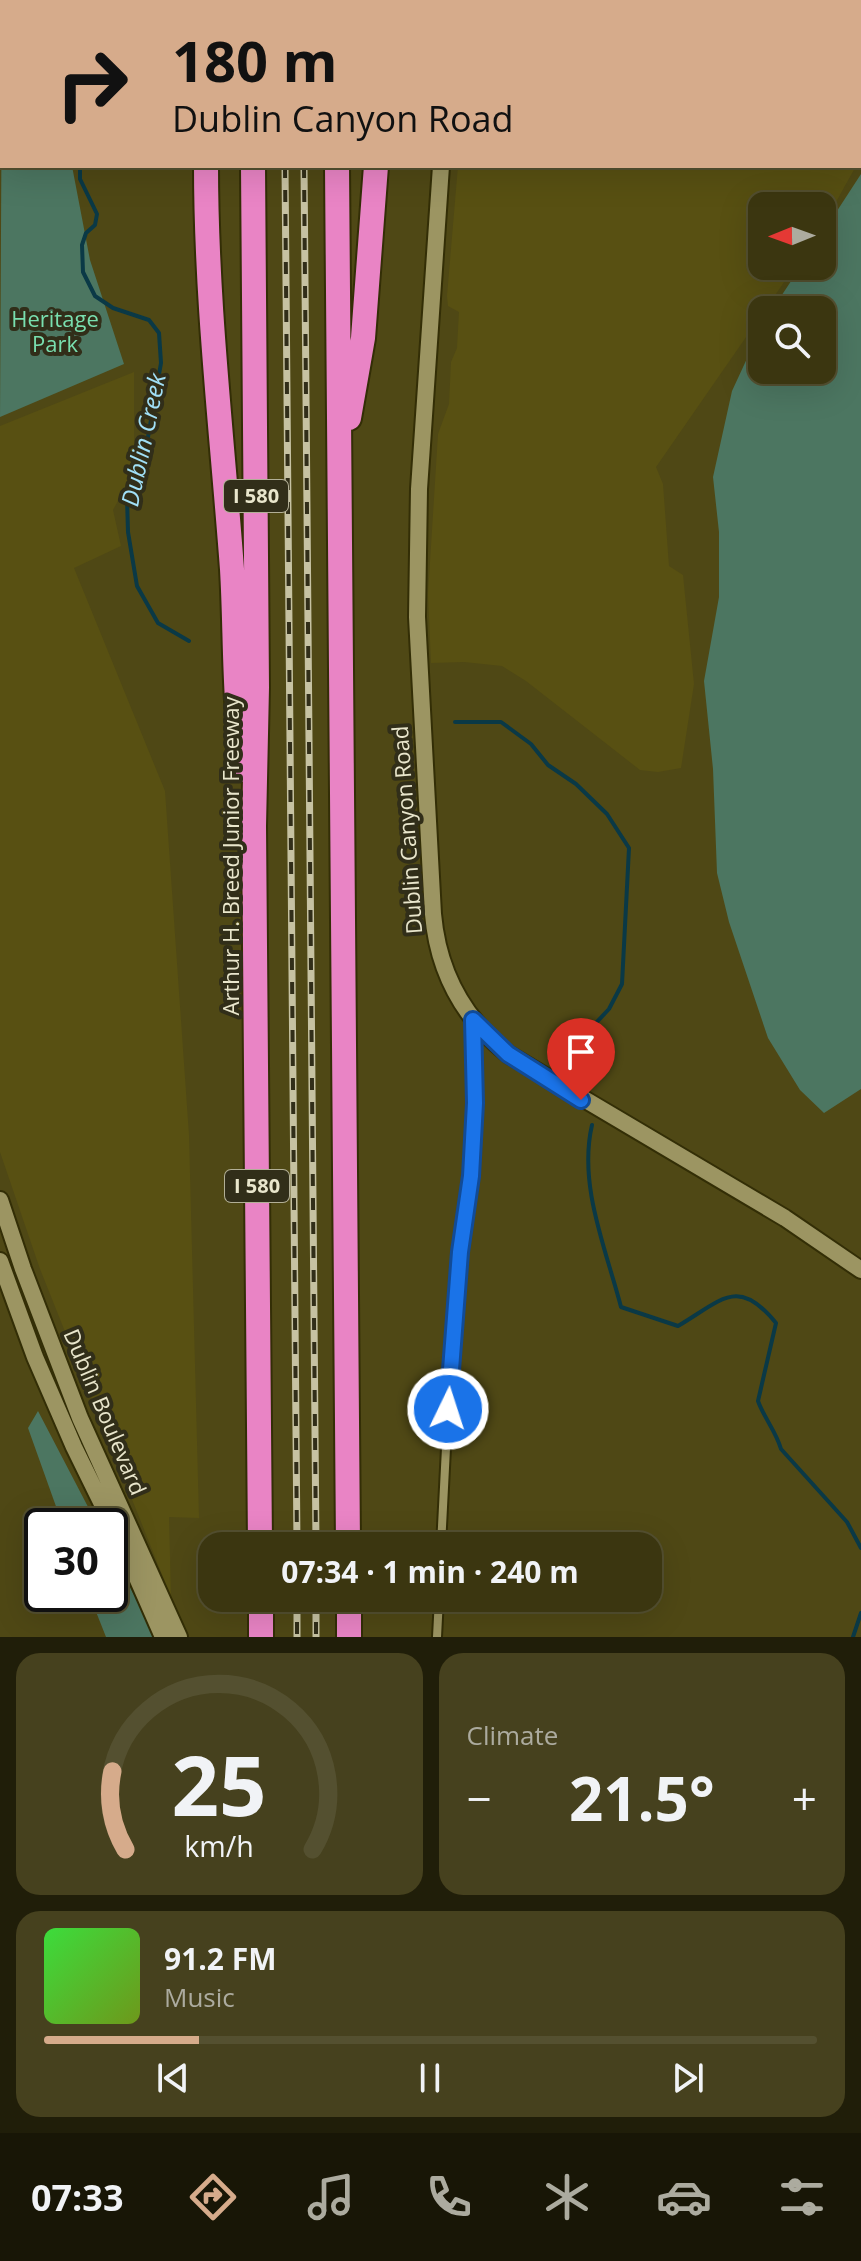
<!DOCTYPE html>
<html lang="en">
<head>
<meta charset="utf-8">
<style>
  :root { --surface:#3b3610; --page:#46411e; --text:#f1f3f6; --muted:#acab9f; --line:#545030; --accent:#d6ab8b }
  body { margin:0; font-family:"Open Sans",sans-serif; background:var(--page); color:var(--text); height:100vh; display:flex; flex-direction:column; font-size:30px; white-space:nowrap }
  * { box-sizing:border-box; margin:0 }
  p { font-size:26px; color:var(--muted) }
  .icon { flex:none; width:44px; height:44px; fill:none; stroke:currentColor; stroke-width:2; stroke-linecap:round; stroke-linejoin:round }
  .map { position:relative; height:1637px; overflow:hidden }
  .panel { display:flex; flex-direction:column; gap:16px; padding:16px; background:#201e09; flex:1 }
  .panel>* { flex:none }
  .banner { position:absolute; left:0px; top:0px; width:862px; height:168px; box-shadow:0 8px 32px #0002,0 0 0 2px var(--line); background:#d6ab8b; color:#111; overflow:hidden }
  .needle { width:52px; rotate:269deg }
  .buttons { position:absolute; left:748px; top:192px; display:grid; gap:16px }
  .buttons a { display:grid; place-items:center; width:88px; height:88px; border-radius:16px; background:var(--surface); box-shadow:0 8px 32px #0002,0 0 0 2px var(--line); font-size:40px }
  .speed { position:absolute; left:24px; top:1508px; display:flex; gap:16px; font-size:40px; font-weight:700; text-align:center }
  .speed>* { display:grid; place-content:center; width:104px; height:104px; border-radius:50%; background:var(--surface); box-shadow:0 8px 32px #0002,0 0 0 2px var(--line); line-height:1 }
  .speed .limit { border:4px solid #111; border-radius:12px; background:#fff; color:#111 }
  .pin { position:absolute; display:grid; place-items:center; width:68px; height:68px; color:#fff; margin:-82px -34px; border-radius:50% 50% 50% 0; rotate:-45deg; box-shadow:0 0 8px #0007 }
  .pin .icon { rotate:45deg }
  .me { position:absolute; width:88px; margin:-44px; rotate:4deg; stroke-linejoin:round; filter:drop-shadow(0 0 6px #0008) }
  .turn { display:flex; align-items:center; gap:28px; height:168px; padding:0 40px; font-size:36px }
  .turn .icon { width:104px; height:104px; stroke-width:2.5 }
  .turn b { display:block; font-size:56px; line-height:68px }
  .big { font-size:60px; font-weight:700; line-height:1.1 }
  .panel .card { flex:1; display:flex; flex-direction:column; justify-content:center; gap:12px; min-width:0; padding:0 28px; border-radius:24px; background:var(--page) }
  .panel .dial { align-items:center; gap:0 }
  .dial svg { height:208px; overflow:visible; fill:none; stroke:var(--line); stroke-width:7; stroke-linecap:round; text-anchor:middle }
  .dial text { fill:var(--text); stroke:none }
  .song { display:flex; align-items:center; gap:24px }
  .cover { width:96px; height:96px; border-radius:12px; background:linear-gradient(135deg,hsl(120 70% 55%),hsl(80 70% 35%)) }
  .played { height:8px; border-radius:4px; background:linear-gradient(90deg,var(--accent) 20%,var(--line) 20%) }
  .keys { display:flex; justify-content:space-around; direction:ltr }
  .heat { display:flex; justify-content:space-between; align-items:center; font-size:44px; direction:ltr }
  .panel .tiles { flex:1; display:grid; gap:16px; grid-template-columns:1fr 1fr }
  .card:last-child { grid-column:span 2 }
  .trip { position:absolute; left:198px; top:1532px; width:464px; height:80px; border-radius:24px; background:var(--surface); box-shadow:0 8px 32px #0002,0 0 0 2px var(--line); font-weight:700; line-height:80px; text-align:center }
  .dock { display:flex; height:128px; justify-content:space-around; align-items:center; background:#181606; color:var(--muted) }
  .dock .icon { width:56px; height:56px }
  .dock .active { color:var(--accent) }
  .dock b { font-size:36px; color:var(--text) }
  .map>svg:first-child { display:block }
  .built { fill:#585012 }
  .green { fill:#4c7661 }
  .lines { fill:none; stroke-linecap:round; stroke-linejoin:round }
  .stream { stroke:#0a3946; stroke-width:4 }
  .street-casing { stroke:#332e06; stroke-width:12 }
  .secondary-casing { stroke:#332e06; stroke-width:20 }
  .highway-casing { stroke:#332e06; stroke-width:28 }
  .street { stroke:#9c9562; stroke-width:8 }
  .secondary { stroke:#9c9562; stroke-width:16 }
  .highway { stroke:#e984c5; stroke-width:24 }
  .rail-casing { stroke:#c6c2a2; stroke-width:7 }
  .rail { stroke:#312e19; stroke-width:4; stroke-dasharray:12; stroke-linecap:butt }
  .route-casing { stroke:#114b97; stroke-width:20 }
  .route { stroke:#1a73e8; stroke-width:14 }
  .labels { text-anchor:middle; stroke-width:8; stroke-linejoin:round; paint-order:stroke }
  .shield { fill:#312e19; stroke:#b2af96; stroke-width:2 }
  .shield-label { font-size:20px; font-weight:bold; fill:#e9e6cc }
  .park-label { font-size:22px; fill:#79dfaf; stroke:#312e19 }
  .street-label { font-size:22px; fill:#e9e6cc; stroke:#312e19 }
  .water-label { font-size:24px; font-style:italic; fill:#a1e0f7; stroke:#312e19 }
</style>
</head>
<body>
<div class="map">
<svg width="861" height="1637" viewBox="0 0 861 1637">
  <rect width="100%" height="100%" fill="#4f4815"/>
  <path class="built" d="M545,0h316v157l-1,2v-157h-317z
    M458,166h398l-34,61v-21h-60v60h33l-30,44h-3v4l-106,153 7,17 6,82 14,9 11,109 -13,84 -23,4 -18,-2 -114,-89 -24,-15 -38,-4 -33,1 -3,-69 10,-160 11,-30 2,-42 6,-14 2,-36 -11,-6 -1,-10z
    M134,372v99l-21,39 8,36 -47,22 91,223 24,344 10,383 -30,-1 2,80 -131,-328 -40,-117v-726z"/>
  <path class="green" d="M2,45v121h70l18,94 34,104 -124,53z
    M861,174v915l-37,24 -24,-23 -32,-52 -39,-116 -12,-49 -4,-104 -9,-88 15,-84v-65l-6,-55 19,-86 30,-65v44h60v-60h-50l29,-44h21v-32z
    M38,1411l60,115h-35l-35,-98z
    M110,1549l46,88h-50l-17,-43h21z"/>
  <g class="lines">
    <path class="stream" d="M80,166v13l17,35 -2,11 -9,8 -4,12 1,27 12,24 18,12 36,12 10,13 2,30 -16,91 -18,44 1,34 9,54 21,37 31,18
      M455,722h46l30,22 17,21 28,19 31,30 22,34 -7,136 -13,25 -29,31 -3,14 9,32
      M592,1125c-14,60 14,124 29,182l57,19c44,-26 60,-50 98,-3l-18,78c6,17 18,30 23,48l66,73 14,26
      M853,1637l8,-24"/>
    <defs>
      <path id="street" d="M56,2l4,-2
        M0,30l2,-1
        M441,1546l7,-137 12,-157 11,-76 4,-73 -2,-82
        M437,1637l2,-39"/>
      <path id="secondary" d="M516,2l4,-2
        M441,166l-22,323 -2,128 16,297c5,57 30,104 75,140l277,164 76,52
        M0,1200l23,69 57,149 99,219
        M0,1261l35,96 39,90 53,108 36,82"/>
      <path id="highway" d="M189,0v2
        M252,0v2
        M336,0v2
        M397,2v-2
        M206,166c0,135 16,268 26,403 4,67 1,134 13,201
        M253,166l4,521 -3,139 6,720
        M337,166l11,1380
        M349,418l14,-80 13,-172
        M261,1598v39
        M349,1598v39"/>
    </defs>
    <use href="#street" class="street-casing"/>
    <use href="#secondary" class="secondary-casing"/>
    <use href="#highway" class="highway-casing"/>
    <use href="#street" class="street"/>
    <use href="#secondary" class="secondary"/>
    <use href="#highway" class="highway"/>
    <defs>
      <path id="rail" d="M284,0v2
        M303,0v2
        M285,166l12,1380
        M304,166l12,1380
        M297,1598v39
        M316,1598v39"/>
    </defs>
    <use href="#rail" class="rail-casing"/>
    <use href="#rail" class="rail"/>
  </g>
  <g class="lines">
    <defs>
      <path id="route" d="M448,1409l12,-157 11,-76 4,-73 -2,-83 35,34 73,46"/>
    </defs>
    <use href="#route" class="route-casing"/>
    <use href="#route" class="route"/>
  </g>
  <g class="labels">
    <g class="shield">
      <rect x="224" y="480" width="64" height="32" rx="6"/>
      <rect x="225" y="1170" width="64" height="32" rx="6"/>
    </g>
    <g class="shield-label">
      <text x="256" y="503">I 580</text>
      <text x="257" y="1193">I 580</text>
    </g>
    <g class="park-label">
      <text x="55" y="327">Heritage<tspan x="55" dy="25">Park</tspan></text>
    </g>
    <g class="street-label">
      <text transform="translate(407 830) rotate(-94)" y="8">Dublin Canyon Road</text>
      <text transform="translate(231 856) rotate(-90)" y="8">Arthur H. Breed Junior Freeway</text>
      <text transform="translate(105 1412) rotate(67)" y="8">Dublin Boulevard</text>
    </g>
    <g class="water-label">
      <text transform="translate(144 440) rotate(-78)" y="8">Dublin Creek</text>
    </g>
  </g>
</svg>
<div class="buttons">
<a><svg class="needle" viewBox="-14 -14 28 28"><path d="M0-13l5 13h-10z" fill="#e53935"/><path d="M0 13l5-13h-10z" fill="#acab9f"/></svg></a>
<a><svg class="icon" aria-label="search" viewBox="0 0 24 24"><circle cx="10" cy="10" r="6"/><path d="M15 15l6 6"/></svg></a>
</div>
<div class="speed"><div class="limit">30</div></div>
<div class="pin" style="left:581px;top:1100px;background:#d93025"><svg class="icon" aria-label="arrive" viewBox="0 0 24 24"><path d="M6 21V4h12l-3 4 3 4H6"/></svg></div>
<svg class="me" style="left:448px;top:1409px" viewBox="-20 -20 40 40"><circle r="17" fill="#1a73e8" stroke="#fff" stroke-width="3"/><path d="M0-11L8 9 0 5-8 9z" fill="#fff"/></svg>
<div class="trip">07:34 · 1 min · 240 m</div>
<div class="banner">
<div class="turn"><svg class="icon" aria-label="right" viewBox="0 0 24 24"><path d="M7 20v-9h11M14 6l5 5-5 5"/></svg><div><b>180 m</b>Dublin Canyon Road</div></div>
</div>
</div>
<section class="panel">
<div class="tiles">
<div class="card dial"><svg viewBox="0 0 100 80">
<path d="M14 69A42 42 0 1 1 86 69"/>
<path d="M14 69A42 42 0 0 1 9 39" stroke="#d6ab8b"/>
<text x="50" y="56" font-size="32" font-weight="700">25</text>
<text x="50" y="72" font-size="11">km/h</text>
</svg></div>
<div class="card"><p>Climate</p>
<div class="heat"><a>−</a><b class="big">21.5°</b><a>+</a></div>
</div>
<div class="card">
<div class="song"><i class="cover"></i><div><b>91.2 FM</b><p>Music</p></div></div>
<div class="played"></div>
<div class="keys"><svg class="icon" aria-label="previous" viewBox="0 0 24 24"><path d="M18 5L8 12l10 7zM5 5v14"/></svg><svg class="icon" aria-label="pause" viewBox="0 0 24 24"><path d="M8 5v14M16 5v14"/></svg><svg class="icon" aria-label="next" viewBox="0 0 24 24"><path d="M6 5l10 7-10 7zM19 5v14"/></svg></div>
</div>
</div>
</section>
<nav class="dock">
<b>07:33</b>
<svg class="icon active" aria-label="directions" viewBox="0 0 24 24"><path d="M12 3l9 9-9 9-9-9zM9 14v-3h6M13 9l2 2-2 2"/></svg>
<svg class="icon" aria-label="music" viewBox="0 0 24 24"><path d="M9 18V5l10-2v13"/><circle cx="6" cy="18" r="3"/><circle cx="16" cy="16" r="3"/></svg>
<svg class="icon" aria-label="phone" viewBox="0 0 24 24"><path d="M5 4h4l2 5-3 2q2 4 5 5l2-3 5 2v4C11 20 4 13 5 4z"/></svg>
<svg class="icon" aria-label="climate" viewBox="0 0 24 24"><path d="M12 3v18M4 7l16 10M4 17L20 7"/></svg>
<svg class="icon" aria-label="car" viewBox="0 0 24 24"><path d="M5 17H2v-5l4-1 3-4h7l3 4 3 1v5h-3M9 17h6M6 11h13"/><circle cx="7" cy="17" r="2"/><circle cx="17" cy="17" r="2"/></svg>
<svg class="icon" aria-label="filters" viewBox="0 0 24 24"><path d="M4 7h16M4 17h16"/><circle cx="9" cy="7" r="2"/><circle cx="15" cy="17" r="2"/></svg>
</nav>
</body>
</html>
